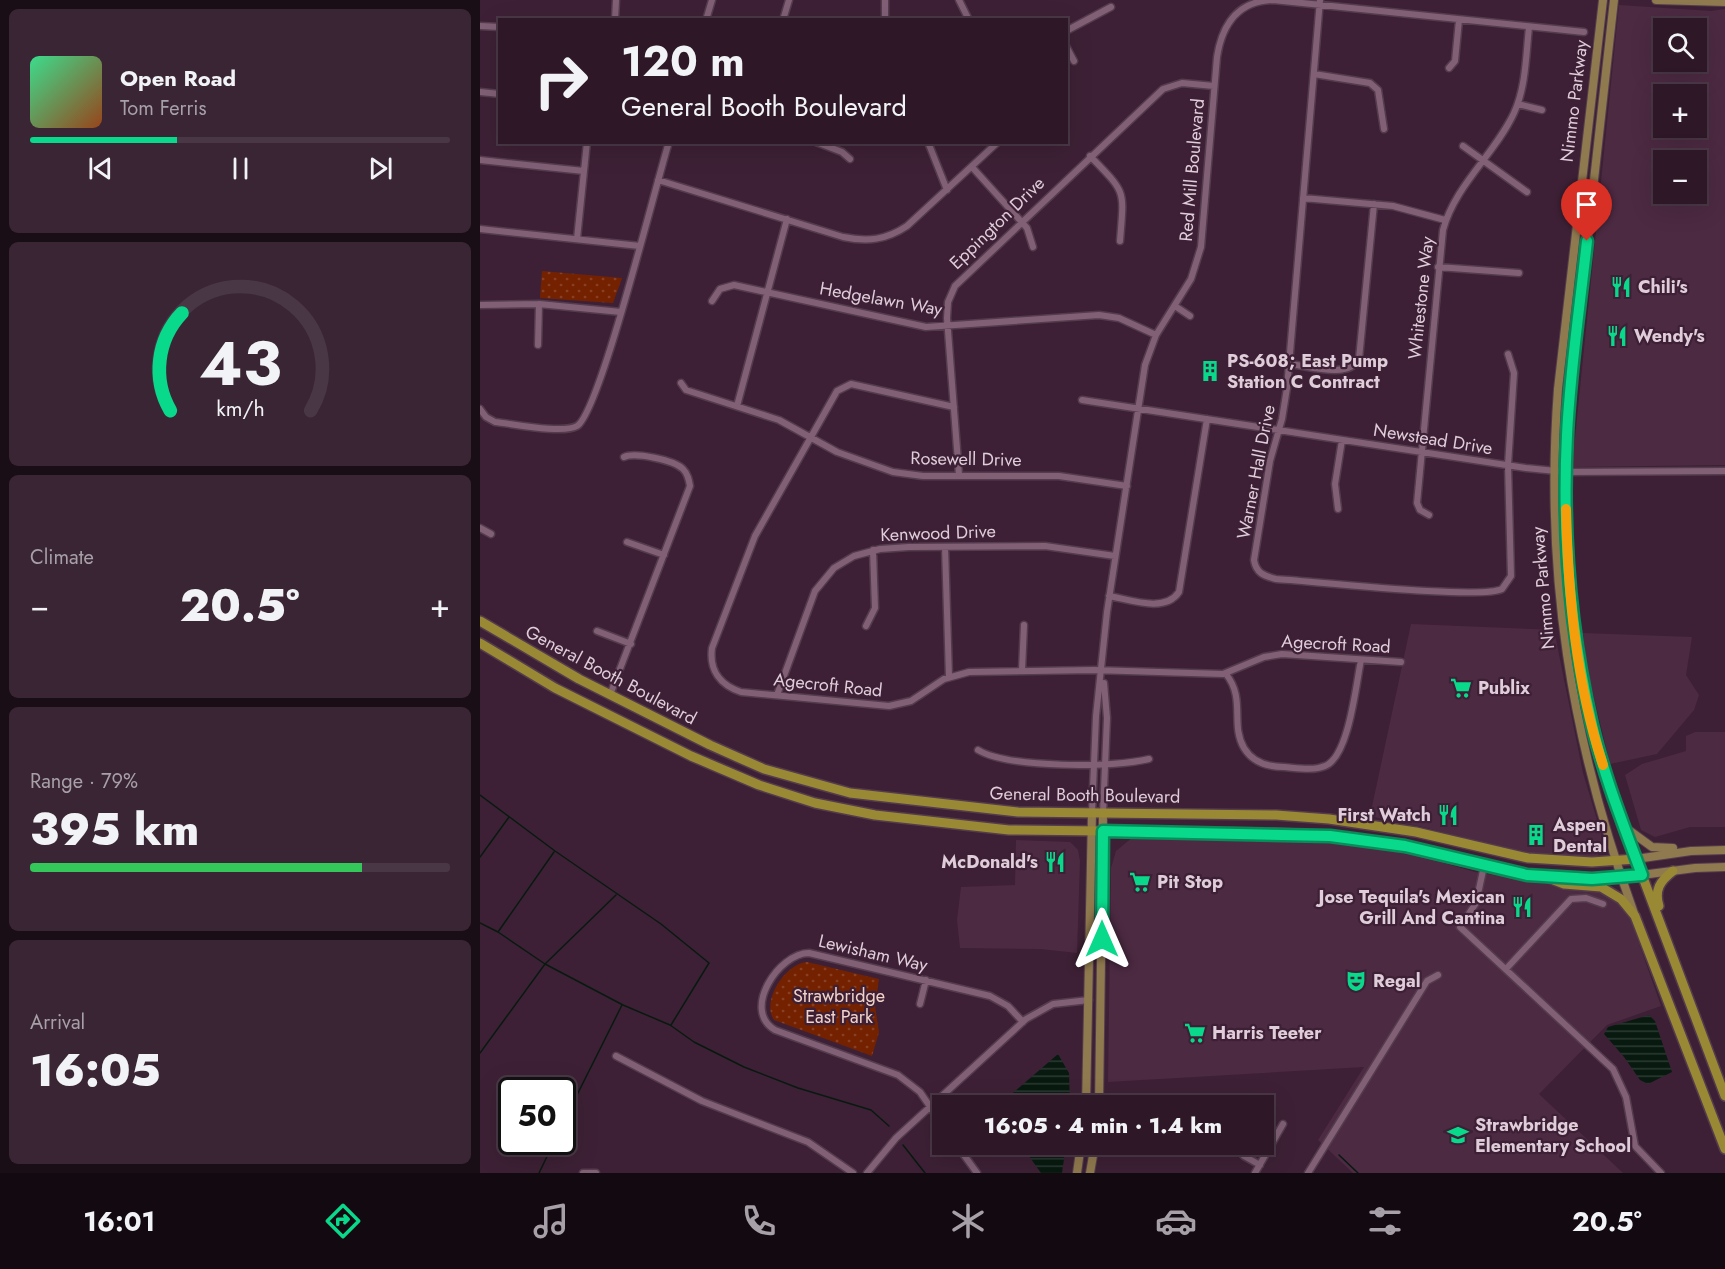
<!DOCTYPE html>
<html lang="en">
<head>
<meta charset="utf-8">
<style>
  :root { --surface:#2e1828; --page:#3a2534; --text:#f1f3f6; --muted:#a7a0a8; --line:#493745; --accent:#09d98b }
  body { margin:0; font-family:Jost,sans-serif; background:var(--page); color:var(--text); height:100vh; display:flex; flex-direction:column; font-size:22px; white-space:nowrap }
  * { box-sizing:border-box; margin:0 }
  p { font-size:20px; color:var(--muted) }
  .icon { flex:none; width:33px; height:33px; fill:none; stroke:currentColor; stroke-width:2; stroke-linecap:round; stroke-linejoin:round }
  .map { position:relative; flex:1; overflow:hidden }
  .details { display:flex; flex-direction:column; gap:9px; padding:9px; background:#190d16; width:480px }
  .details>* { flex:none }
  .hud { position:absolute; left:18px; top:18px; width:570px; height:126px; border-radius:0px; box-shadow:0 6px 24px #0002,0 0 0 2px var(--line); background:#2e1828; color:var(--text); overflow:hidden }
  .controls { position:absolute; left:1173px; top:18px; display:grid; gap:12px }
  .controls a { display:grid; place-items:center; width:54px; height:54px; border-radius:0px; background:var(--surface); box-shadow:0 6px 24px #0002,0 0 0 2px var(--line); font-size:30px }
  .speed { position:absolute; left:18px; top:1077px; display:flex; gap:12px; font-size:30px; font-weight:700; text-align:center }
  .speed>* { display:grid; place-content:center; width:78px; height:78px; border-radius:50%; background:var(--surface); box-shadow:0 6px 24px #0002,0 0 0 2px var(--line); line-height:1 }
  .speed .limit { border:3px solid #111; border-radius:9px; background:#fff; color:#111 }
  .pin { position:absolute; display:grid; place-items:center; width:51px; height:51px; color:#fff; margin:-62px -26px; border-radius:50% 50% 50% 0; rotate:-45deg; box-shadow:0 0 6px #0007 }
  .pin .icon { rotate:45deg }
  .me { position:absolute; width:66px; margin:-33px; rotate:0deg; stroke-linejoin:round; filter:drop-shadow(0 0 4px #0008) }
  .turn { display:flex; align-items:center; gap:21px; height:126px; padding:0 24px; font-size:27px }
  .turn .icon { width:78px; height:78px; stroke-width:2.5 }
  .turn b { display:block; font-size:42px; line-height:51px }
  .big { font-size:45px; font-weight:800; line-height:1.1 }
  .details .widget { flex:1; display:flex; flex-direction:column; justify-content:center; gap:9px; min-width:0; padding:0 21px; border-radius:9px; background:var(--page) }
  .details .dial { align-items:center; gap:0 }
  .dial svg { height:156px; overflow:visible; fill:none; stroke:var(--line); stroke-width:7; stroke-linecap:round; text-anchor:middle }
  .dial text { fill:var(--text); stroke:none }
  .song { display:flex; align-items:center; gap:18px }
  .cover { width:72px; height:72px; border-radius:9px; background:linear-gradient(135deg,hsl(150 70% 55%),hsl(20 70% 35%)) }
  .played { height:6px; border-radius:3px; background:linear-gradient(90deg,var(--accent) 35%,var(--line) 35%) }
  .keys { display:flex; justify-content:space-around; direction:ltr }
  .heat { display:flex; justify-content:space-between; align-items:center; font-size:33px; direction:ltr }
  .charge { height:9px; border-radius:4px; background:linear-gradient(90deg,#34c759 79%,var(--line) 0) }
  .trip { position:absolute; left:452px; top:1095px; width:342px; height:60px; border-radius:0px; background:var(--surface); box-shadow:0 6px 24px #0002,0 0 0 2px var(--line); font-weight:800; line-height:60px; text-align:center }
  .tab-bar { display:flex; height:96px; justify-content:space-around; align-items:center; background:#120a10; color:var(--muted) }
  .tab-bar .icon { width:42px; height:42px }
  .tab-bar .active { color:var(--accent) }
  .tab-bar b { font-size:27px; color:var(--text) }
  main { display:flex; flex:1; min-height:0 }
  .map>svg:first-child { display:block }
  .built { fill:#4c2a42; fill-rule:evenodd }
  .park { fill:url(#park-dots) }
  .water { fill:url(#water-rules) }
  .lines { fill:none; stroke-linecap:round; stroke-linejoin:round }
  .stream { stroke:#081a10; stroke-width:1.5 }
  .minor-casing { stroke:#543c4d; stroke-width:9 }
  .major-casing { stroke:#543c4d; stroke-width:10 }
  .highway-casing { stroke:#543c4d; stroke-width:12 }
  .minor { stroke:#816076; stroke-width:6 }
  .major { stroke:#8f794e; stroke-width:8 }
  .highway { stroke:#998934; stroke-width:9 }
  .route-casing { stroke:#068d5a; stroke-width:15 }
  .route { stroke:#09d98b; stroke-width:10 }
  .slow { stroke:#f59e0b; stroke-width:10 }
  .labels { text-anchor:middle; stroke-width:4.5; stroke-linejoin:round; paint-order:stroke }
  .street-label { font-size:18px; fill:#dfcdd9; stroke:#3d2035 }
  .poi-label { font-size:18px; font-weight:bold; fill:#dfcdd9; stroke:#3d2035; text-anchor:start }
  .park-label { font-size:18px; fill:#f1d3c9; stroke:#3d2035 }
</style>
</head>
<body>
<main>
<section class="details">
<div class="widget">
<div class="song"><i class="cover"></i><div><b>Open Road</b><p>Tom Ferris</p></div></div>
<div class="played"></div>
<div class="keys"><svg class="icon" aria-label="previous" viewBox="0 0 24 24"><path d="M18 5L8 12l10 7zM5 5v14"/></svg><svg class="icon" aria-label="pause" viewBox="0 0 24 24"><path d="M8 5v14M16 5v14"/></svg><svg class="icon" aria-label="next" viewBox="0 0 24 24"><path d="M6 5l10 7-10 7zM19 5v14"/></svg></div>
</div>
<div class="widget dial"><svg viewBox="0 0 100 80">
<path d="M14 69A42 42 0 1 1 86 69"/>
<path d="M14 69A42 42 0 0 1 20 19" stroke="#09d98b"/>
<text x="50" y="56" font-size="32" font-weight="700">43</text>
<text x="50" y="72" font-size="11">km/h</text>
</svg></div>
<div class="widget"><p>Climate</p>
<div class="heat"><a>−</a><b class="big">20.5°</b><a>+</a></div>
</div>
<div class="widget"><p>Range · 79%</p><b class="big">395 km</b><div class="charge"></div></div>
<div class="widget"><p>Arrival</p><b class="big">16:05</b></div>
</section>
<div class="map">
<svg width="1245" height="1173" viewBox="0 0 1245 1173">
  <defs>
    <pattern id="park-dots" width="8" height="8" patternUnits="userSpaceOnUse" patternTransform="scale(1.5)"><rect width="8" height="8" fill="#742100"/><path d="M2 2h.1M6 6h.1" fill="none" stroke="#874025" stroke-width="1.8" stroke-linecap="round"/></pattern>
    <pattern id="water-rules" width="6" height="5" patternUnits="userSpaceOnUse" patternTransform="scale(1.5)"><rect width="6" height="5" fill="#081a10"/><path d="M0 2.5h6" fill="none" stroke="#2c3a32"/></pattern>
  </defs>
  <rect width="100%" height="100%" fill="#3d2035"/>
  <path class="built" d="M1139,5l92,6 14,-2v456l-153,2zM1216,28v34h-32v-34zM1216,94v34h-32v-34zM1216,160v34h-32v-34z
    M931,624l143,6 29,143 21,70 -1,7 -7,7 -67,-3 -24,-4 -78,-22 -57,-12z
    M1103,633l109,4 -6,38 13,20 -5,15 -37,44 -47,10 -23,-95z
    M1215,732h30v95h-35l-35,10 -14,-7 -16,-55 17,-11 44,-13v-15z
    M678,836l153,3 85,10 79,23 120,18 19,8 15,17 32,91 -54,19 -68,69 84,79h-270l-35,-33 46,-73 -256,15 3,-214 5,-17 17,-14z
    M536,840l54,2 8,8 2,11 -3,92 -36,-4 -81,-1 -3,-28 4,-33 54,-2z"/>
  <path class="park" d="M62,271l80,7 -9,25 -73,-5z
    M327,962l72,17 -4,27 4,26 -7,24 -98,-36c-13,-19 11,-56 33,-58z"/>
  <path class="water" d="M1169,1015l6,6 17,51 -24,12 -8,-4 -16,-23 -20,-23 4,-7z
    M578,1054l11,19 1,32h-71z
    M536,1145h50l-4,28h-21l-15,-21z"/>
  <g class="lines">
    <path class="stream" d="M0,795l75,56 106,73 48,39 -38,62
      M0,857l29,-40
      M0,923l18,9 47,32 78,41 47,20 24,17 50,25 54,21 73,22 18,16
      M18,932l56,-80
      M0,1053l65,-89 71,-69
      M82,1125l60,-120
      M423,1145l22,28
      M859,1155l19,18
      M59,1173l15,-31"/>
    <defs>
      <path id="minor" d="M479,0l10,20
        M840,0l-33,388 -5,31 -12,42 -16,99c2,13 10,16 22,19 35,2 205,21 226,10l9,-13 -3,-111 6,-92 -6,-19
        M135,20l1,-20
        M226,20l6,-20
        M303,20l6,-20
        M405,20v-20
        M0,26l20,1
        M586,31l45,-24
        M586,46l8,15
        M969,68l6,-7 4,-41
        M834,74l56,9 8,7 6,39
        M0,92l20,2
        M1038,104l24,6
        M336,142l26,10 8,7
        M448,142l19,48
        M983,146l64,46
        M610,156c37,38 34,33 30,85
        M0,160l104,11
        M492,167l55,61 6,19
        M178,180l185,57c25,5 43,3 64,-11l91,-84
        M823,198l90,8 52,14
        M0,229l160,17
        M97,239l10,-97
        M958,267l81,6
        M232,301l8,-12 14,-4 192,42 173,-12 20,3 37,17
        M0,305l59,-1 82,8
        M695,306l15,10
        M58,345l1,-41
        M810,364c19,2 58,15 69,-5l15,-155
        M201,383l5,7 93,30 58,32 56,20 30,4h136l68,10
        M602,400l444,68 40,4 159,-1
        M257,406l50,-187
        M474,407l-103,-23 -14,7 -82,145 -43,112c-3,22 8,37 29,44l148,14 22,-5 33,-22 25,-7 125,-2 129,4 41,-17 18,-3 119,8
        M0,409l6,8 9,5c19,2 68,12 82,4 23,-14 79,-243 92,-284
        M479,475l-12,-157 1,-16 7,-16 208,-197 19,-6 32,3
        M858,509l-3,-25 7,-44
        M949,515l-9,-5 -3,-7 26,-273c12,-45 52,-76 71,-117 12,-26 12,-58 15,-86
        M0,528l11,6
        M147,542l37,13
        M465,547l4,130
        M629,596c22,4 56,17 70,-4l28,-173
        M386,626l9,-18 -2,-58
        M117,631l34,13
        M542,670l2,-45
        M746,674c20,25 4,50 18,74 9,15 24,19 40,19 13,1 29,4 41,-1 24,-9 31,-82 36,-106
        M130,695l80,-209c-1,-6 -2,-12 -7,-17 -9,-9 -48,-17 -59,-12
        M297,695l38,-104 19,-23 20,-12 26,-7 29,-2 136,-1 70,10
        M498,750c30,18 136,18 171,9
        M612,813l4,-97 11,-104 38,-247 11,-30 35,-56 10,-32 16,-190c5,-32 20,-56 56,-57l311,32
        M623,814l4,-96 -3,-35
        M1004,866l-8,37 -16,24 153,142 13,28 9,49 26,27
        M1026,969l65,-70 15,-1 17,6
        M440,1004l6,-24
        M136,1056l86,45 106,41 45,31
        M462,1124l-22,-32 -22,-17 -123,-45c-34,-20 4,-77 34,-77l181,43 18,10 15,16
        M476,1144l21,29
        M753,1144l11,12 16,9
        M103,1173h13
        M387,1173l29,-35 130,-119 27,-15 36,-4
        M775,1173l28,-49
        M828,1173l119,-192 11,-6"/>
      <path id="major" d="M1123,0l-45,389c-14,184 13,351 76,524
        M1134,0l-44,396 -5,100 3,70 14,114 18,75 36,104 55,-8 34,-1
        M1176,0l69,2
        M1146,828l26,19 21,1
        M1073,878l58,1 84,-11 30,-1
        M606,1106l6,-293
        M619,1106l4,-292
        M597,1173l4,-29
        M610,1173l5,-29"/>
      <path id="highway" d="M0,621l99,58 131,66 54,24 86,24 168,19 258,3 53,4 87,13 112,26 64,4 44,-3 89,237
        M0,643l75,45 136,68 68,29 56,18 60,12 134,15 266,3 55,3 57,7 125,30 34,4 18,7 37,3 20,12 14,17 90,233
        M1179,906c-5,-16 1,-25 14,-35"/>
    </defs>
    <use href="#minor" class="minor-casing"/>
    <use href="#major" class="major-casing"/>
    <use href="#highway" class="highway-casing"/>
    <use href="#minor" class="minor"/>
    <use href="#major" class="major"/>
    <use href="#highway" class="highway"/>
  </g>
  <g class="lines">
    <defs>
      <path id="route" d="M622,939l1,-108 227,5 75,10 122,29 65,4 50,-4c-18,-49 -38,-99 -50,-150 -22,-95 -30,-193 -25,-290 3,-65 13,-129 20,-194"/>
    </defs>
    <use href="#route" class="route-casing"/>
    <use href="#route" class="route"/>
    <path class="slow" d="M1086,509c2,85 10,174 37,256"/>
  </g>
  <defs>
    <symbol id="restaurant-bare" viewBox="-9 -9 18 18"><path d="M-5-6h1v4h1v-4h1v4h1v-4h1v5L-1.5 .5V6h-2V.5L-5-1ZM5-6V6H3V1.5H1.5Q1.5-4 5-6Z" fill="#09d98b" stroke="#3d2035" stroke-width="2.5" paint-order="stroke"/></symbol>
    <symbol id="building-bare" viewBox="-9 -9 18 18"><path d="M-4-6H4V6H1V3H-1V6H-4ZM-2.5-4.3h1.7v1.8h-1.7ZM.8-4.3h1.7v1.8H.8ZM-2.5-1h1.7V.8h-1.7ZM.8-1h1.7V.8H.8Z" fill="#09d98b" stroke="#3d2035" stroke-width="2.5" paint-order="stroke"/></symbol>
    <symbol id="supermarket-bare" viewBox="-9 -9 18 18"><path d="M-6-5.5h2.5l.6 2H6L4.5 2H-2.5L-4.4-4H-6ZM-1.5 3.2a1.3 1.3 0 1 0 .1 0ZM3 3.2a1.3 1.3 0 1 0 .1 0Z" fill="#09d98b" stroke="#3d2035" stroke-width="2.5" paint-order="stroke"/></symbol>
    <symbol id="theatre-bare" viewBox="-9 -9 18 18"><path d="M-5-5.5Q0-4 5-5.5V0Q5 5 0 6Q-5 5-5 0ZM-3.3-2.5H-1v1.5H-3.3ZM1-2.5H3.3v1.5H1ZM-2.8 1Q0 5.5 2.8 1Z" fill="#09d98b" stroke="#3d2035" stroke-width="2.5" paint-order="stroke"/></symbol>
    <symbol id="school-bare" viewBox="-9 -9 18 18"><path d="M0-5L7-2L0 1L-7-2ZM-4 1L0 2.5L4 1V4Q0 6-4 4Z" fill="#09d98b" stroke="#3d2035" stroke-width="2.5" paint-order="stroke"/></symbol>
  </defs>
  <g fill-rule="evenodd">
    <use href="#restaurant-bare" x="1126" y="272" width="30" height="30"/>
    <use href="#restaurant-bare" x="1122" y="321" width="30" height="30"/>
    <use href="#building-bare" x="715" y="356" width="30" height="30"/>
    <use href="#supermarket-bare" x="966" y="673" width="30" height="30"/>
    <use href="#restaurant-bare" x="953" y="800" width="30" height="30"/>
    <use href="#building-bare" x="1041" y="820" width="30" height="30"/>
    <use href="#restaurant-bare" x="560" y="847" width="30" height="30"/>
    <use href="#supermarket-bare" x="645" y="867" width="30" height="30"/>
    <use href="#restaurant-bare" x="1027" y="892" width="30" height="30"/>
    <use href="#theatre-bare" x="861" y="966" width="30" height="30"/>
    <use href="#supermarket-bare" x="700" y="1018" width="30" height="30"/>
    <use href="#school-bare" x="963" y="1120" width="30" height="30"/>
  </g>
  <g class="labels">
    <g class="street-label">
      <text transform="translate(1094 101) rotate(-83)" y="6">Nimmo Parkway</text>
      <text transform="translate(712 170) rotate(-85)" y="6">Red Mill Boulevard</text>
      <text transform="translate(517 223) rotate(-44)" y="6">Eppington Drive</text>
      <text transform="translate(941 298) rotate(-84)" y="6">Whitestone Way</text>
      <text transform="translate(401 299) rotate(10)" y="6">Hedgelawn Way</text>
      <text transform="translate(953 439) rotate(9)" y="6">Newstead Drive</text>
      <text transform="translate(486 459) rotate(1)" y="6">Rosewell Drive</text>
      <text transform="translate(776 472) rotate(-79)" y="6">Warner Hall Drive</text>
      <text transform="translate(458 533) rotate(-2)" y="6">Kenwood Drive</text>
      <text transform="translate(1063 588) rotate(-95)" y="6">Nimmo Parkway</text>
      <text transform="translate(856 644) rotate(3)" y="6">Agecroft Road</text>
      <text transform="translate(131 675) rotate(28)" y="6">General Booth Boulevard</text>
      <text transform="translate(348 685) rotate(6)" y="6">Agecroft Road</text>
      <text transform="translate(605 795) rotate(1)" y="6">General Booth Boulevard</text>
      <text transform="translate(393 953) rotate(13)" y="6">Lewisham Way</text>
    </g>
    <g class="poi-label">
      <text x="1158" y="293">Chili's</text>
      <text x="1154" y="342">Wendy's</text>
      <text x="747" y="367">PS-608; East Pump<tspan x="747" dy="21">Station C Contract</tspan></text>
      <text x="998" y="694">Publix</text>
      <text x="951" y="821" text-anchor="end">First Watch</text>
      <text x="1073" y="831">Aspen<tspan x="1073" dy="21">Dental</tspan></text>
      <text x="558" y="868" text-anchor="end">McDonald's</text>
      <text x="677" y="888">Pit Stop</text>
      <text x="1025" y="903" text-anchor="end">Jose Tequila's Mexican<tspan x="1025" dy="21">Grill And Cantina</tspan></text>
      <text x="893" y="987">Regal</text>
      <text x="732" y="1039">Harris Teeter</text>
      <text x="995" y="1131">Strawbridge<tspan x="995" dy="21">Elementary School</tspan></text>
    </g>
    <g class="park-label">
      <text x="359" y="1002">Strawbridge<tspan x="359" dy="21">East Park</tspan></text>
    </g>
  </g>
</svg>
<div class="controls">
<a><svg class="icon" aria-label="search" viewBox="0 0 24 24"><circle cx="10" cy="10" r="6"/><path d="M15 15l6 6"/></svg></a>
<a>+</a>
<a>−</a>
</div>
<div class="speed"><div class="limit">50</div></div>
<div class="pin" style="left:1107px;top:241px;background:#d93025"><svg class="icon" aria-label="arrive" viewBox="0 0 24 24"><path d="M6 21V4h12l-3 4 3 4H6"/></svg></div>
<svg class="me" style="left:622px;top:939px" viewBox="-20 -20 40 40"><path d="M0-17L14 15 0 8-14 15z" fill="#09d98b" stroke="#fff" stroke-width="4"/></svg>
<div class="trip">16:05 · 4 min · 1.4 km</div>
<div class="hud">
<div class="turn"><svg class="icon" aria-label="right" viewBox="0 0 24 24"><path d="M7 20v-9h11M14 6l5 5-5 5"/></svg><div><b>120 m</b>General Booth Boulevard</div></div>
</div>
</div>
</main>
<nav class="tab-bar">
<b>16:01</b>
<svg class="icon active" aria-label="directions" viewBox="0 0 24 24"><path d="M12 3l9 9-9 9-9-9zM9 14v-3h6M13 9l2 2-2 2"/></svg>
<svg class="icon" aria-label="music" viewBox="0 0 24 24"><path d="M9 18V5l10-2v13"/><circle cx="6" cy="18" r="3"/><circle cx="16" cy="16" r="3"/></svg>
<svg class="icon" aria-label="phone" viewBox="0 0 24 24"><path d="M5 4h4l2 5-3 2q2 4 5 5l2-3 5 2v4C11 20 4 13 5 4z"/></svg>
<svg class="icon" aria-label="climate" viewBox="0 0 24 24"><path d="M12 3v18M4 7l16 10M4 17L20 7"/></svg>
<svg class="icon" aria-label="car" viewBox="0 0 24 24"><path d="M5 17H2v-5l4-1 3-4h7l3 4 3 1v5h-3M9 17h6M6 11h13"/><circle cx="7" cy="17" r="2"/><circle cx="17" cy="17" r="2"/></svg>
<svg class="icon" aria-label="filters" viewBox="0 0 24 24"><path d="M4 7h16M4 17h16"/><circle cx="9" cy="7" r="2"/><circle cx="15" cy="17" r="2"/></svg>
<b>20.5°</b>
</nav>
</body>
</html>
